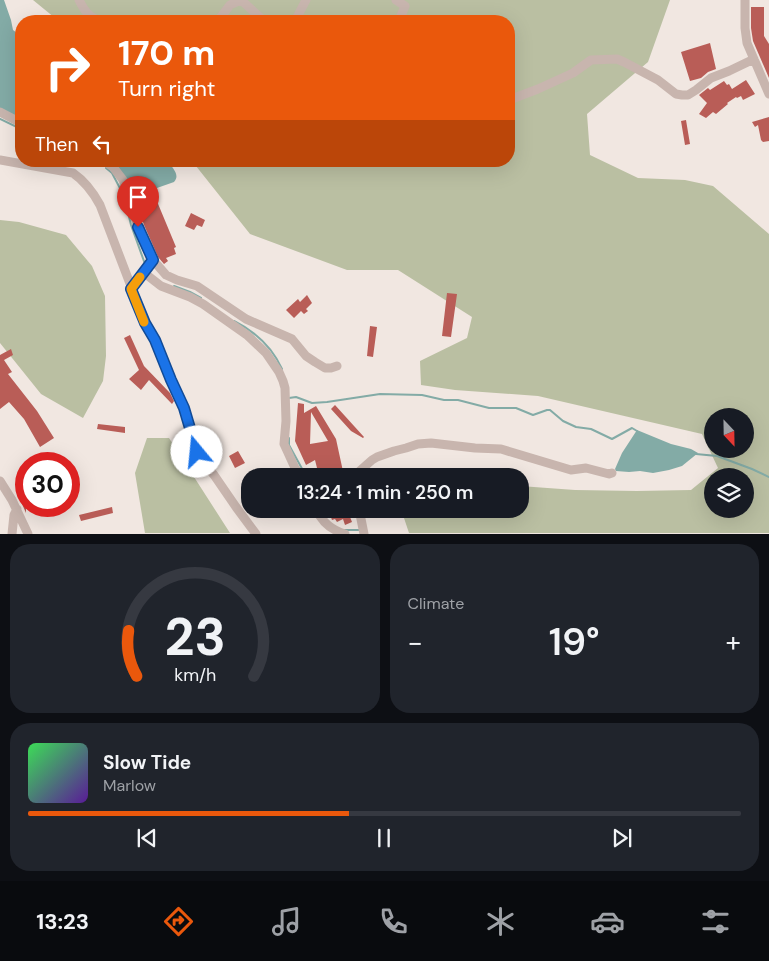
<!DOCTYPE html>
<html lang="en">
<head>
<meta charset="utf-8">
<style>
  :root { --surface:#171b24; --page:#20242c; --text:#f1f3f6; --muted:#9ea1a6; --line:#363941; --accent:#ea580c }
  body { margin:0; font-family:"DM Sans",sans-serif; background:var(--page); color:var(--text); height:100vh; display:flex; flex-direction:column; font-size:19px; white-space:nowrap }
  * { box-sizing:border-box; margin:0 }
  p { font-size:16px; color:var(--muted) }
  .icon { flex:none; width:28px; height:28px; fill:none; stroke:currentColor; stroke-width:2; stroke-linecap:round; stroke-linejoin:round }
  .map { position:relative; height:534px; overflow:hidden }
  .drawer { display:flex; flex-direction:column; gap:10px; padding:10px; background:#0d0f14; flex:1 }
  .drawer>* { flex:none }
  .guide { position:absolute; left:15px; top:15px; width:500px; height:152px; border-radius:20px; box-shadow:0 5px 20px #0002; background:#ea580c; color:#fff; overflow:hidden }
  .needle { width:32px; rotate:158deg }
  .tools { position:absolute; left:704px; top:408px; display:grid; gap:10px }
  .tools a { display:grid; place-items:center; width:50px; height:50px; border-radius:50%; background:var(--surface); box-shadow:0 5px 20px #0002; font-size:25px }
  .speed { position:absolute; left:15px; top:452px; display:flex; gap:10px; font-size:25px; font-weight:700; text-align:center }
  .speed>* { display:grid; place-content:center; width:65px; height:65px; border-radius:50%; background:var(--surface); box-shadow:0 5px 20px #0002; line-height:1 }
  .speed .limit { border:8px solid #d22; background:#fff; color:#111 }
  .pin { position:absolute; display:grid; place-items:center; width:42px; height:42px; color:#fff; margin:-51px -21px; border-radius:50% 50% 50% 0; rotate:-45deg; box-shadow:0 0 5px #0007 }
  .pin .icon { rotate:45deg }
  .me { position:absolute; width:55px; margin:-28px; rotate:343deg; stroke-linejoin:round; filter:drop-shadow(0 0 4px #0008) }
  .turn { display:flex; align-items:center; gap:18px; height:105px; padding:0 20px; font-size:22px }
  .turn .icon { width:65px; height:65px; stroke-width:2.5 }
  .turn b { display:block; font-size:35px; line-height:42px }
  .then { display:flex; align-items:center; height:48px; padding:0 20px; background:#0003; gap:10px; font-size:19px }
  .big { font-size:38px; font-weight:600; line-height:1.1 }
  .drawer .widget { flex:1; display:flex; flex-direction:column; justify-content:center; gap:8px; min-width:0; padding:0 18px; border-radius:20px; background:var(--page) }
  .drawer .dial { align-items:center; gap:0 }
  .dial svg { height:130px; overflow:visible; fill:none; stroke:var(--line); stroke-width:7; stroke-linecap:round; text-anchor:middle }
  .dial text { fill:var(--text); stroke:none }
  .song { display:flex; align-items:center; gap:15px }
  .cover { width:60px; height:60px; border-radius:8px; background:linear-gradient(135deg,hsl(130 70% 55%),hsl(270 70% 35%)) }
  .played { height:5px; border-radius:2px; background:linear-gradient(90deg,var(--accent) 45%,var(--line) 45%) }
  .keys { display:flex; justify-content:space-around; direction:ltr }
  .heat { display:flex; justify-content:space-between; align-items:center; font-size:28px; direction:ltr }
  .drawer .tiles { flex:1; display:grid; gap:10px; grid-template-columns:1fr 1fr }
  .widget:last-child { grid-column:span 2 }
  .trip { position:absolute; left:241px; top:468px; width:288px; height:50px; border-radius:20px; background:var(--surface); box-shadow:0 5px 20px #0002; font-weight:600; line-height:50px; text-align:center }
  .tabs { display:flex; height:80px; justify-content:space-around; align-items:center; background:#090b0e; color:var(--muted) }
  .tabs .icon { width:35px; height:35px }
  .tabs .current { color:var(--accent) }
  .tabs b { font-size:22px; color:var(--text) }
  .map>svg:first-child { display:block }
  .green { fill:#babfa2; fill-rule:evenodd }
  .water { fill:#83aba6 }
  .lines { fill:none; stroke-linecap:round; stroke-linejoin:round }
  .stream { stroke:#83aba6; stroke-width:2 }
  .building { fill:#b95d57; fill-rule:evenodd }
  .minor { stroke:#c8b5ae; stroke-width:9 }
  .route-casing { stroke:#114b97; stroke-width:12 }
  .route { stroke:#1a73e8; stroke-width:9 }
  .slow { stroke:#f59e0b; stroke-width:9 }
</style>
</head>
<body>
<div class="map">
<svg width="769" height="534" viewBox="0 0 769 534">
  <rect width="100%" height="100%" fill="#f1e7e1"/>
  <path class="green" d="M33,0h637l-22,62 -61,52 3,41 48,23 47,2 28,6 56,48v299h-360l-8,-24h119v-23l55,4 62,1 54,-1 27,-22 -16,-34 -164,-38 -83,-6 -34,-5 -1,-24 47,-23 5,-21 -74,-47h-51l-97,-36 -58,-73h317v-140h-451l-3,-3zM712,416h33v33h-33zM712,476h33v33h-33z
    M0,220l19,2 47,13 26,31 13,30 1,60 -3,25 -20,37 -42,-24 -41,-51z
    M147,438h22l61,95h-85l-10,-60z"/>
  <path class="water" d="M0,0h4l7,20 2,10 8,6v83l-21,-9z
    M112,161h57c2,7 12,13 5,21l-37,13 -5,-2z
    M637,430l34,14 20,5 7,4 -16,13 -13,4 -16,3 -13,-2 -11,1 -13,-1 -1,-2 7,-16z"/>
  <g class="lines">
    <path class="stream" d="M0,119l21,10
      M94,161l8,4
      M106,168l6,5 12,23 7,29 14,39
      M174,286l16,6 11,6
      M234,321c22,11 38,26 48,48
      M289,398l7,-1 16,6 15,-1 53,-8 42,1 22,5h14l31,8h27l17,7 14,-5h3l13,11 13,6 15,2 21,10 20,-11 5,3
      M289,438v7l17,31
      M696,454l21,2 35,13 17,8
      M345,530h15"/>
  </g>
  <path class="building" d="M751,7h13v29l5,8v34l-16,-37 -2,-13z
    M710,43l6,26 -8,3 -7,6 -11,3 -9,-29z
    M746,80l9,14 -12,6 -2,-4 -4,2 -1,-1 -9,6 1,1 -12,10 -3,-2 -7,6 -7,-4 8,-11 -8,-8 9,-7 2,2 14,-9 3,4 2,-1 3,5z
    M769,117v24l-6,1 -2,-2 -3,-15 -3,2 -3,-5z
    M686,120l4,24 -5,1 -4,-24z
    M156,199l20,48 -2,1 2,6 -10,4 2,3 -4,3 -6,-7 -14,-32 -6,-18z
    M191,213l14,7 -3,7 -5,-2 -3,5 -9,-4z
    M447,293l10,1 -6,43 -9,-1z
    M307,295l5,8 -6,6 2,2 -4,3 -3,-3 -7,7 -8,-8 12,-11 2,3z
    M370,326l7,1 -4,30 -6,-1z
    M130,335l14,31 26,27 4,8 -2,3 -23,-24 -8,10 -12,-11 10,-9 -15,-32z
    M11,349l2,6 -9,5 8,12 -4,2 29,37 17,27 -14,9 -16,-28 -15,-17 -9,7v-54z
    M298,403l6,1v9l12,-7 20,33 8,37h-17v-1l-8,1 -4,-16 -9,5 -11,-24zM311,412l17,29 -18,3z
    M335,405l29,32 -1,1 -12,-7 -20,-22z
    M98,424l27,3v6l-28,-4z
    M238,451l7,12 -10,5 -6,-12z
    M26,474v39l-7,-16 5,-2 -4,-7 2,-1 -4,-8z
    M112,507l1,6 -32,8 -2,-6z
    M328,509h18l1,2 6,-2 1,7 -4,1 2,5 -7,3 -2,-6 -6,3 -2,-3 -3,1z"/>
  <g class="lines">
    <path class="minor" d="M79,0c5,10 10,18 21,21
      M241,0l23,21
      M396,0l9,6 -6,15
      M745,0v28l2,15 22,51
      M116,21l7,-1 8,1
      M218,21l12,-16 11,-5
      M295,21l11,-21
      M509,100l29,-11 35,-16 18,-13 26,-1 7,3 34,18 18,14 6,1h6l8,-5 15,-12 18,-7 25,-12
      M0,112l21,11
      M0,160l73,13c13,9 20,19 27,32l45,118 10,17 16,40 13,28 8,30 9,22 13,15 22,32 20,27
      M104,161l9,6 10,13 15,47 15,33 13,15 11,5 20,6 49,33 46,20 14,17 9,6 10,6h6l6,-2
      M143,272l18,14 29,11 13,7 44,31 19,18 13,19 4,9 2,7 1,33 -2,23 11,24 6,8
      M131,289l22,-29
      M354,476l18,-16 5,-3 17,-6 12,-3 12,-4 13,-1 44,5 26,1 70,21 15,-2 23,6 3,-1
      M0,481l12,19 16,34
      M316,509c6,13 15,21 29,25
      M359,509l5,25
      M12,534l2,-19 3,-6"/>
  </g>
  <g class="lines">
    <defs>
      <path id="route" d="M138,227l15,33 -22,29 14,34 10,17 16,40 13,28 13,44"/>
    </defs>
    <use href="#route" class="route-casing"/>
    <use href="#route" class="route"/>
    <path class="slow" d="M140,277l-9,12 13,33"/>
  </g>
</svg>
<div class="tools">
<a><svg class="needle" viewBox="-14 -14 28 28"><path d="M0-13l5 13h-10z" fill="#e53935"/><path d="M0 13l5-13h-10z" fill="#9ea1a6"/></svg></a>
<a><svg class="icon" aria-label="layers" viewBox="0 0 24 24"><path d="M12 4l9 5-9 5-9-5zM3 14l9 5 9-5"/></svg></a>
</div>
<div class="speed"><div class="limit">30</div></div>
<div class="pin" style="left:138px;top:227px;background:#d93025"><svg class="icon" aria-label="arrive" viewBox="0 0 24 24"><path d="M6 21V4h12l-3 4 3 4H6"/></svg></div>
<svg class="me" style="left:197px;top:452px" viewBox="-20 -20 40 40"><circle r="19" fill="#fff"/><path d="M0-13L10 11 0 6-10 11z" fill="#1a73e8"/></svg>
<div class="trip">13:24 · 1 min · 250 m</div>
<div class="guide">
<div class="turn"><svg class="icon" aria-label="right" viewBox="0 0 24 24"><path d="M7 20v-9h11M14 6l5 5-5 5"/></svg><div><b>170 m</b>Turn right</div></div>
<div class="then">Then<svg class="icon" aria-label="left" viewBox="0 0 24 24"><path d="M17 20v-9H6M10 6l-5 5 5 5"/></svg></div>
</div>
</div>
<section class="drawer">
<div class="tiles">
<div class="widget dial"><svg viewBox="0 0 100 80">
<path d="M14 69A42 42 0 1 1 86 69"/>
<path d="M14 69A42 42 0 0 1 9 41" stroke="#ea580c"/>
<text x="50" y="56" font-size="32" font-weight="700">23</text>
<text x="50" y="72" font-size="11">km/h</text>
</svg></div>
<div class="widget"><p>Climate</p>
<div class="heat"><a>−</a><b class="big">19°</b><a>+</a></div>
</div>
<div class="widget">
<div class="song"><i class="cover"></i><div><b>Slow Tide</b><p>Marlow</p></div></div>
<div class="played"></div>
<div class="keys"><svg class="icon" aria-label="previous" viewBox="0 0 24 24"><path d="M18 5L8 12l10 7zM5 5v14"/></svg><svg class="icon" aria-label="pause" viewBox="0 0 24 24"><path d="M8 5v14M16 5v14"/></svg><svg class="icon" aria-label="next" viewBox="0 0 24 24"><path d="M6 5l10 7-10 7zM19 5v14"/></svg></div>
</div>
</div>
</section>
<nav class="tabs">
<b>13:23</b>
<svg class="icon current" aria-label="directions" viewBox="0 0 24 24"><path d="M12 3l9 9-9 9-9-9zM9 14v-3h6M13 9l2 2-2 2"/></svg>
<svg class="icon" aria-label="music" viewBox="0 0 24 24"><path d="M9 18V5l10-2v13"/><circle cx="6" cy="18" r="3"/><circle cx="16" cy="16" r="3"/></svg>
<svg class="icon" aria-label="phone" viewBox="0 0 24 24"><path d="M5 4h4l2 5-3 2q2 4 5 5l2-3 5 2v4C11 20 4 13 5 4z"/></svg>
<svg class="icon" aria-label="climate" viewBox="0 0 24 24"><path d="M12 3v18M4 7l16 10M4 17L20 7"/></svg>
<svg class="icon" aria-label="car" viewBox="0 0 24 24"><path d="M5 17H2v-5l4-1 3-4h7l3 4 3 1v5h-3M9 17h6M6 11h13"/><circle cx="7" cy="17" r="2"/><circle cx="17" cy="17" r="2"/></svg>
<svg class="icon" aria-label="filters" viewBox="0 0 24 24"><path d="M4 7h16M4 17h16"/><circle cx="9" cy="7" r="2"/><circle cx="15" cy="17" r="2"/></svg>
</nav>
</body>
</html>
